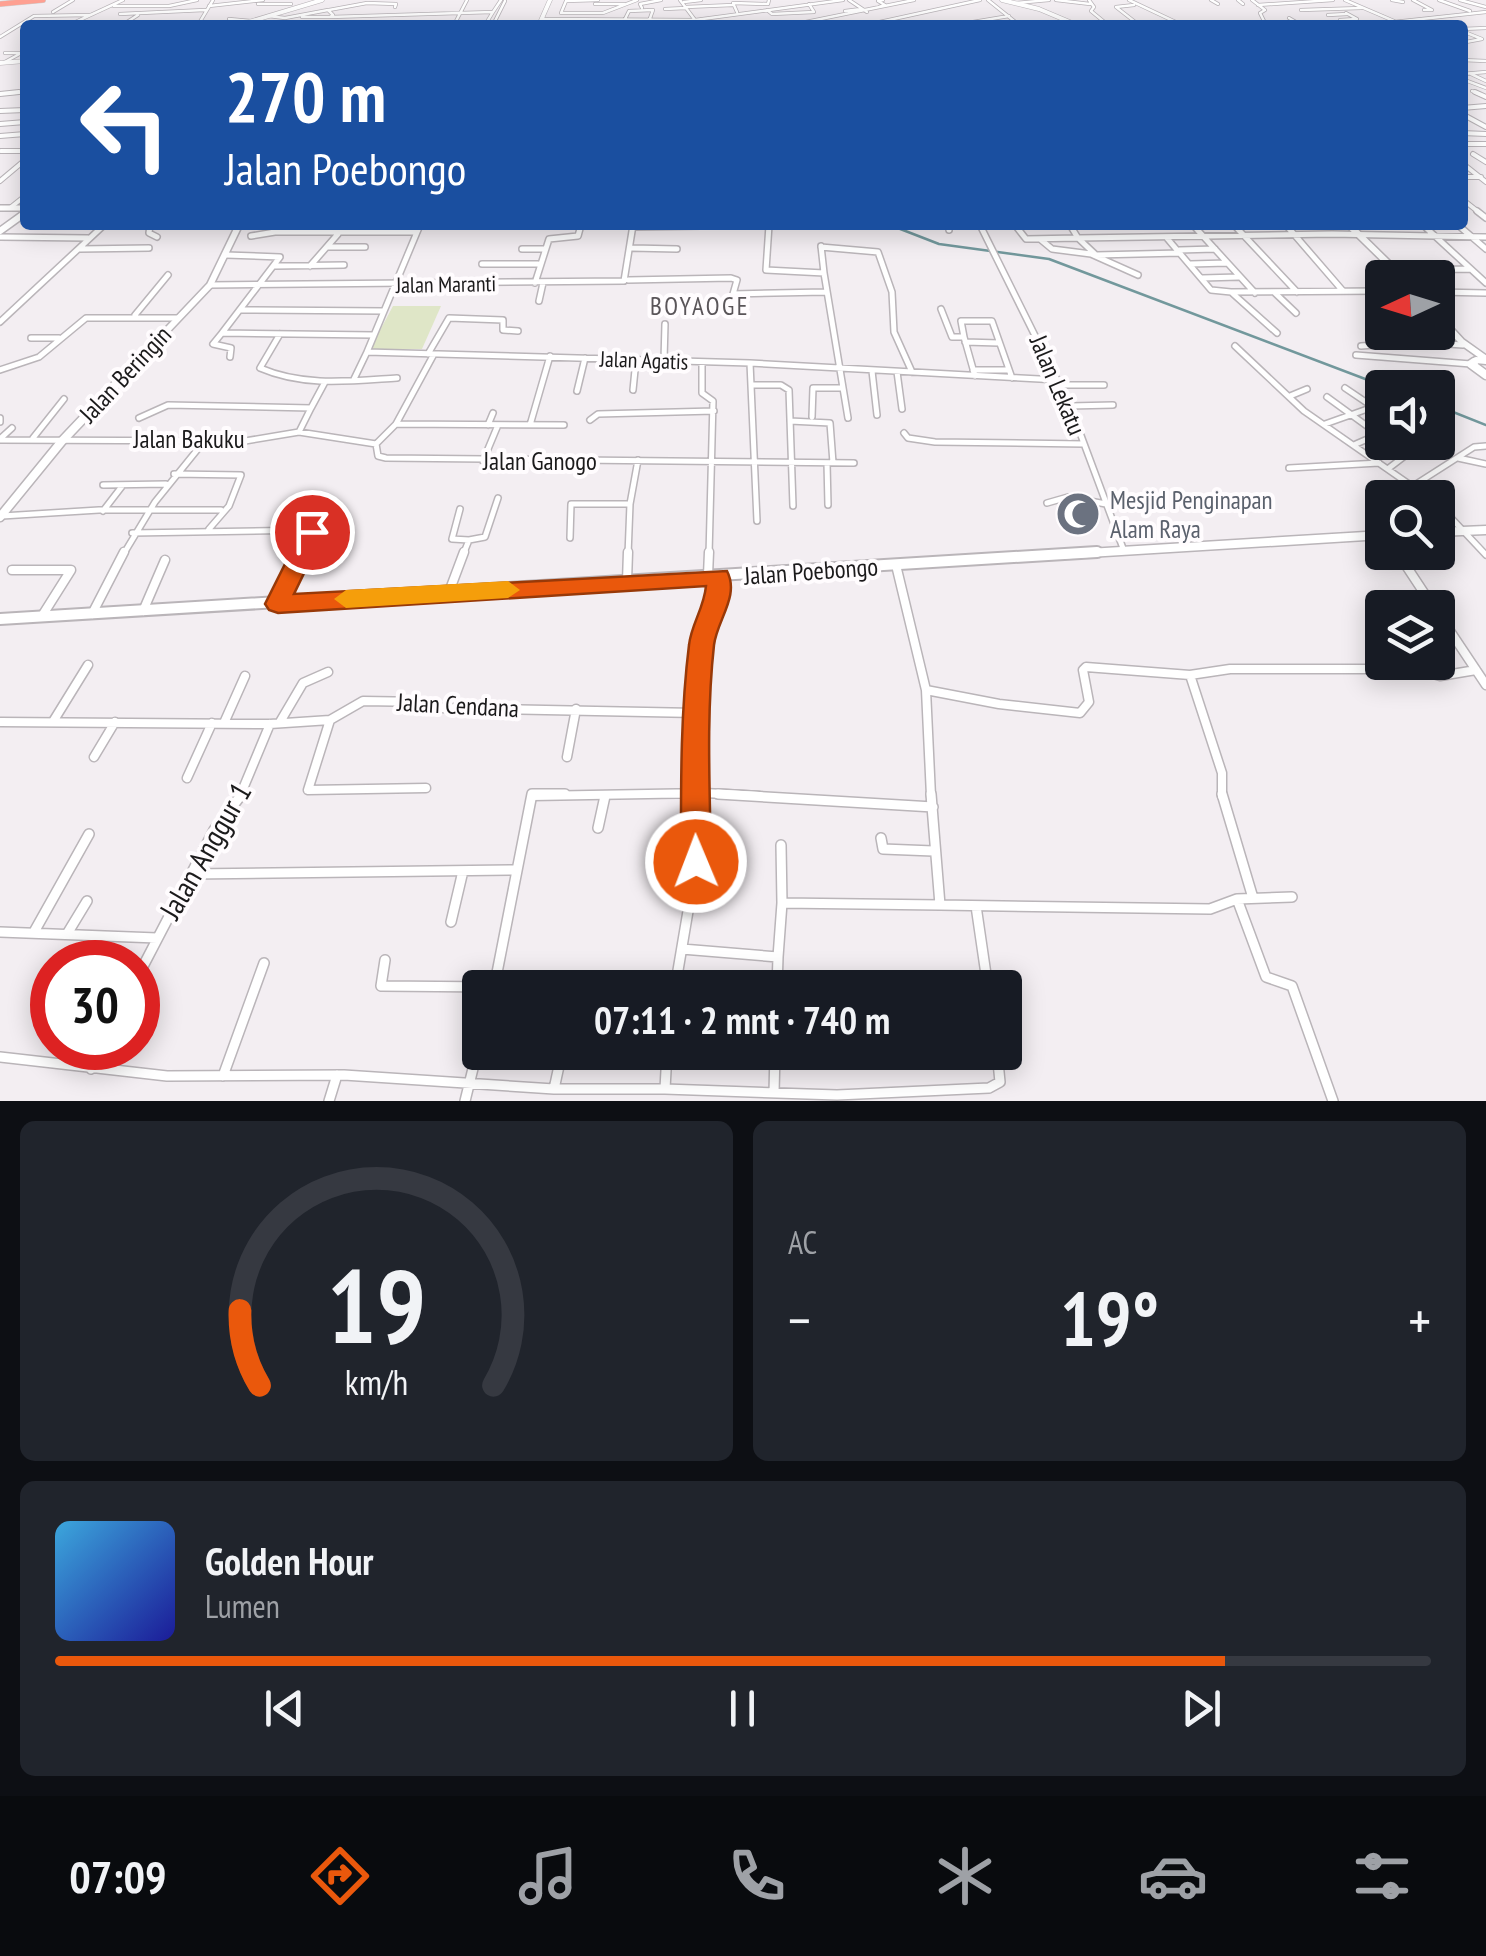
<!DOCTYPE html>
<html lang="id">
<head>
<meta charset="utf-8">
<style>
  :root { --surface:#171b24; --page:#20242c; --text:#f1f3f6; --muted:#9ea1a6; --line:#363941; --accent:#ea580c }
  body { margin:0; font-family:"PT Sans Narrow",sans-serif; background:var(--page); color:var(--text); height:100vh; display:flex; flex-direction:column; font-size:38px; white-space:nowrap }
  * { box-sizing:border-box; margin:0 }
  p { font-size:32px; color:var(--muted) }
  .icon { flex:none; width:55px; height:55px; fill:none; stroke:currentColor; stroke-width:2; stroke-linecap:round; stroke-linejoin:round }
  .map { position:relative; height:1101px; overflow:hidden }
  .details { display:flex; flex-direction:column; gap:20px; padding:20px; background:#0d0f14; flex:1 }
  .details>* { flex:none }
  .top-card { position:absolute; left:20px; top:20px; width:1448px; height:210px; border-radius:10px; box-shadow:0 5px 25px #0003; background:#1a4fa0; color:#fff; overflow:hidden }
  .needle { width:65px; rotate:266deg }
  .fabs { position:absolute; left:1365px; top:260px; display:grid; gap:20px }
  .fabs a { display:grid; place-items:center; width:90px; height:90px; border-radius:10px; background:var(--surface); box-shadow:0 5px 25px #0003; font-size:50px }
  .speed { position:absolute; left:30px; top:940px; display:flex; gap:20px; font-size:50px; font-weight:700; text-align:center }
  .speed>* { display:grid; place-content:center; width:130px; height:130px; border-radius:50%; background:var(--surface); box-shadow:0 5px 25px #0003; line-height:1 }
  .speed .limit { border:15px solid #d22; background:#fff; color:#111 }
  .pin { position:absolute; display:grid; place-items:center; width:85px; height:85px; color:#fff; margin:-42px; border:5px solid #fff; border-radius:50%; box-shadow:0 2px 10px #0007 }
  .me { position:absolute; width:110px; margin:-55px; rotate:359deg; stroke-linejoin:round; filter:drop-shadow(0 0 8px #0008) }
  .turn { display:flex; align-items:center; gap:35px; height:210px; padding:0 40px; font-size:45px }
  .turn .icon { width:130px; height:130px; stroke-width:2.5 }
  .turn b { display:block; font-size:70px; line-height:85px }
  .big { font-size:75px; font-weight:700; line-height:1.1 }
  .details .tile { flex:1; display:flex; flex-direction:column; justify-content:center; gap:15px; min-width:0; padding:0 35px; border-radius:15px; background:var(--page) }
  .details .dial { align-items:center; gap:0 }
  .dial svg { height:260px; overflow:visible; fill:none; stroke:var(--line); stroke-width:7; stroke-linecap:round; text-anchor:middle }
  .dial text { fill:var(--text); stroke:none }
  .song { display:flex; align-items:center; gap:30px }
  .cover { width:120px; height:120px; border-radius:15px; background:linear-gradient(135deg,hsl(200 70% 55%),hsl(240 70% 35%)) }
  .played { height:10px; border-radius:5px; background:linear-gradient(90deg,var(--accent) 85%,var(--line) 85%) }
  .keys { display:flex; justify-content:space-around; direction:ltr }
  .heat { display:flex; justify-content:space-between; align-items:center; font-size:55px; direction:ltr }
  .details .tiles { flex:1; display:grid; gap:20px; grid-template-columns:1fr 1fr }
  .tile:last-child { grid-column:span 2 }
  .trip { position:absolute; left:462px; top:970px; width:560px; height:100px; border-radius:10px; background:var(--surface); box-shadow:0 5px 25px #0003; font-weight:700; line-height:100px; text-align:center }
  .tab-bar { display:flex; height:160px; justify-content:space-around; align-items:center; background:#090b0e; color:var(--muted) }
  .tab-bar .icon { width:70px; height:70px }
  .tab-bar .selected { color:var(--accent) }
  .tab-bar b { font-size:45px; color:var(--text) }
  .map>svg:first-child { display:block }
  .green { fill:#dfe6c7 }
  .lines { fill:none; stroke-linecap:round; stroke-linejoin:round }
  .stream { stroke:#72989c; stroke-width:2.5 }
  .street-far4-casing { stroke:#bab5b9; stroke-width:4 }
  .street-far3-casing { stroke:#bab5b9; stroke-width:6 }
  .street-far2-casing { stroke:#bab5b9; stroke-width:8 }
  .street-far1-casing { stroke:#bab5b9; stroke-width:11 }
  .street-casing { stroke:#bab5b9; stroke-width:12 }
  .secondary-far4-casing { stroke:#bab5b9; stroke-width:5 }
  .secondary-far3-casing { stroke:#bab5b9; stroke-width:8 }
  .secondary-far2-casing { stroke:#bab5b9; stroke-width:9 }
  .secondary-far1-casing { stroke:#bab5b9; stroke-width:11 }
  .secondary-casing { stroke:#bab5b9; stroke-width:14 }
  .highway-casing { stroke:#cdcdcd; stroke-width:6 }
  .street-far4 { stroke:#fff; stroke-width:2.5 }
  .street-far3 { stroke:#fff; stroke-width:4 }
  .street-far2 { stroke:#fff; stroke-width:5 }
  .street-far1 { stroke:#fff; stroke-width:8 }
  .street { stroke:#fff; stroke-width:9 }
  .secondary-far4 { stroke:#fff; stroke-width:4 }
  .secondary-far3 { stroke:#fff; stroke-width:5 }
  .secondary-far2 { stroke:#fff; stroke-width:6 }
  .secondary-far1 { stroke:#fff; stroke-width:8 }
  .secondary { stroke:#fff; stroke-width:10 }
  .highway { stroke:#fea092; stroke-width:5 }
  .route { fill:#ea580c; stroke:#983908; stroke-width:2.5 }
  .slow { fill:#f59e0b }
  .labels { text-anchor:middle; stroke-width:8; stroke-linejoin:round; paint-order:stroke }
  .far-street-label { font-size:22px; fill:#1b1a1b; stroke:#fffcfe }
  .far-quarter-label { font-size:25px; letter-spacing:2.5px; fill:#5a5559; stroke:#fffcfe }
  .street-label { font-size:25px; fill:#1b1a1b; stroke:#fffcfe }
  .worship-label { font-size:25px; fill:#5b616d; stroke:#fffcfe; text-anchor:start }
  .near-street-label { font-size:30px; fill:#1b1a1b; stroke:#fffcfe }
</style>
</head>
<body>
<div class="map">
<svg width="1486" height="1101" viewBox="0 0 1486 1101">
  <rect width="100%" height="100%" fill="#f3eef2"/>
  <path class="green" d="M393,306h48l-19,43h-52z"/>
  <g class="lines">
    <path class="stream" d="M890,225l49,19 110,15 340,129
      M1438,406l48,19"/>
    <defs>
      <path id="street-far4" d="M598,0l-32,1 -5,12h42l34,-13
        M680,0l15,20
        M849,0l18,12
        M988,0l31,25
        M1056,0l34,4
        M1089,0l5,7 -3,4 17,14
        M1129,0l53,25
        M1211,0l7,4
        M1238,0l5,4
        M1252,0l13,10 -5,3 6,12
        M1345,0l49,21
        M1392,0l11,2
        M1413,0l19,10h-8
        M1439,0l31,11
        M1460,0l26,7
        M684,2l17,-2
        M1016,3l33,-3
        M258,4h33
        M595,4h29
        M1134,5l-18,2 23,18
        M1258,5l75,-5
        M114,6h55l28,-6
        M209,6l54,-6
        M686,7l47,-2
        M879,7l6,-2 -7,-4 5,-1
        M642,8l-2,-4 21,-4
        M665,9l21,-1
        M329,10l38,-7 29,1 -1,3
        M767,10l5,4 42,-2 -5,-8
        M1301,10l60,-2
        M845,11l16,-2
        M53,12l20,-12
        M737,12l-4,-9 35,1 1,-4
        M1346,13l11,6 -17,1 8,5
        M120,14l85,-4
        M1328,15l19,-1
        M268,16l17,2 43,-8 5,5 -3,2 163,-5 8,-12
        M302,17h28
        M1289,18l12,7
        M229,19l22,2
        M543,19l152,1 148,-20
        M624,21l5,-10 24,-1 -4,11
        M77,22l21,3
        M973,22l36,-6
        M124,24l14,-9
        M69,25l54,-25
        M198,25l15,-25
        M454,25l13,-25
        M485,25l8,-13
        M493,25l12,-24
        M791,25l123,-25
        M866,25l114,-25
        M1366,25l120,-13
        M1462,29l24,-1
        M1462,31l20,8 -16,3
        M0,37l34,-21 56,-1
        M5,53h14
        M1462,60l24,1
        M3,63l22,-12
        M1462,74l24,-2
        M1471,74l15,7
        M1462,79l24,9
        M1472,91l9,4
        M0,94l25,-2"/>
      <path id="street-far3" d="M1475,92l11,5
        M0,94l19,-2
        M1462,108l24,-2
        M0,111l25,-1
        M1462,114l24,13
        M0,124l25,-2
        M1462,133l24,1
        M0,136l25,-2
        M1462,144h24
        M1,151h24
        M1473,154l13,8
        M1462,163l24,19
        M1462,177h19
        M0,181l25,-21
        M1462,199l19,15
        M10,208l15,-12"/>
      <path id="street-far2" d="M1477,211l9,7
        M150,225l-1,8 8,4
        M420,225l-53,127 383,11 308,17
        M769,225l-3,45 58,3 24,145
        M948,225l1,5
        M980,225l90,181 54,145
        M1015,225l11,14 52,-1 18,17 84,-2
        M1070,225l8,13 254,-4 154,3
        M1193,225l62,68
        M1234,225l63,67
        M1286,225l57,66
        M1423,225l63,58
        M1458,225l28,24
        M633,227l68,-1
        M251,236l24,-4h142
        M0,237l88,1
        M1166,237l45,53 20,2
        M1040,239l12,10 39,5 47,21
        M821,246l3,27
        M329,247h36
        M821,247l57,5 14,40 2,40 18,40
        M632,248l45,1
        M80,249l69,-1
        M522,249h22
        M1179,250l36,-1
        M226,255l54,2 -58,76 151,2
        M482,264h56
        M1190,264l37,-1
        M275,266l69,-1
        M310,266l28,-32
        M1395,270l75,-1
        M1202,278l37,-1
        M628,280l103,-2 6,2 -4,14
        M535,283l14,-44 29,-3 3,-11
        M210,285l414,-4 9,-56
        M1438,292l48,1
        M1275,293l21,20
        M539,301l4,-18
        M730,307l3,-13 92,-2
        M941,309l11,28h12l-3,-16h31l20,57
        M240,310l144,1
        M135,315l33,-40
        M0,322l104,-97
        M222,333l-9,11 18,4 -1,9
        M1277,333l-46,-41 151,-1
        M280,334l-20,34c44,19 90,13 137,10
        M964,337l11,39
        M31,338h28
        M965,342l34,1
        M1235,346l69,65 125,87
        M1361,346l56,-4 46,3
        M428,354l21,-36 54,2v10l15,1
        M1356,355l115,9
        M664,360l1,-36
        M702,363v30l11,8 -4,154
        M750,363l7,158
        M0,370l39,-13 47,-39h91
        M973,370h36
        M872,371l5,44
        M897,372l5,37
        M354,379l13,-27
        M751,385h30l8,5 4,116
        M1061,385h43
        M1345,388l37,25
        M633,390l3,-30
        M577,391l8,-33
        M1290,396l17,-7
        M1327,397l55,40
        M1070,406l43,-1
        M311,408l14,-26
        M812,417l1,-29h29
        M0,418v4
        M139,418l29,-13 143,3 -12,24
        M590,420l8,-6 116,-3
        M790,421l40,2 3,40
        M396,424l168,1
        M1325,424l48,-17
        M488,425l5,-12
        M530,425l20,-69
        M1438,432l8,-7
        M904,433l4,5 27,4 149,2
        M33,438l31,-39
        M0,439l12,-11
        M0,440l245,1 54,-9 77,12
        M1392,442l17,12
        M376,444l2,12 8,2 468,5
        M376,444l20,-20 38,-70
        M1356,444l23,-10
        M1458,458l28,6
        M483,461l15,-36
        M827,463l1,42
        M1289,468l90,-5
        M1389,468l34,-26
        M174,474l67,1 -12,31 -20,23
        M103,485l63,-1
        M1413,486l61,-39 12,-1
        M1047,503l21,-6 38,7
        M1438,504l48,51
        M460,509l-8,30 17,1 -6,15
        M103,511l20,-26
        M2,516l97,-6h122
        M323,523l21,-1
        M312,532l22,-30
        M132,533l178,-3 2,6 -9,19
        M570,538l1,-34h59
        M469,540l16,-3 13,-39
        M123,555l32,-53 51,-63
        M628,555l2,-51 8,-44"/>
      <path id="street-far1" d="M1397,552l37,56
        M896,565l30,125 5,106
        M12,570h59l-29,46
        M708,575l1,-23
        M627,581l1,-29
        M449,592l15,-40
        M279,602l25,-50
        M143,611l22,-51
        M1438,613l48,72
        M92,614l32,-62
        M1190,675l32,98v23
        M926,690l73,14 81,9 9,-11 -6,-32 3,-3 104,8 40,-6h185l25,7 36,-6
        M54,720l34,-55
        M330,720l-22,70 118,-2
        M0,722l270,2 60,-4 33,-19 62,1 17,6 254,5
        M280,722l23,-39 25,-11
        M224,723l21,-47
        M94,757l21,-35
        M567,757l9,-48
        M187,778l25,-55
        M240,796l30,-72
        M532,796l173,-3 54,3
        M694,796l8,-156 14,-32 3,-31"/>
      <path id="street" d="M718,794l215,13
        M931,794l9,111 270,4 27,-10 55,-2
        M1222,794l31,104
        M598,828l7,-32
        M881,838l2,11 50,2
        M781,845l1,58
        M191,874l326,-4
        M1237,899l29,78 26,9 41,115
        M976,906l12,82
        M451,922l12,-51
        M0,932l157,6
        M34,932l55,-98
        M67,934l20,-33
        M682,949l96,8 4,-54 158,2
        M385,960l-4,26 113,1
        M138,976l76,-146 28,-36
        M494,988l38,-194h33
        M675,988l22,-130 -3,-64
        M777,988l1,-31
        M0,1057l167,19 177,-1 210,14h111l2,-37
        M91,1069l11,-21
        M223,1076l41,-113
        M554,1089l8,-37
        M665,1089l172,6 152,-7 11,-6 -3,-30
        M774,1093l1,-41
        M329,1101l8,-26
        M465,1101l15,-61"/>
      <path id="secondary-far4" d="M1002,0l37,9 38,16
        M239,25l83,-25
        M539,25l11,-25
        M0,63l25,-2"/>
      <path id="secondary-far3" d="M0,208h25"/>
      <path id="secondary-far2" d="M1349,225l54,53
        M0,231l25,-18
        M1438,316l24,26 24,17
        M135,364l75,-79 29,-60
        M1471,364l5,-4 10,1"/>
      <path id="secondary-far1" d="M1474,362l-3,2 15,11
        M0,517l62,-76 75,-79
        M1438,532l48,-2
        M1056,555l326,-20"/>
      <path id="secondary" d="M0,619l1097,-67"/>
      <path id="highway" d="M0,4l43,-4"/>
    </defs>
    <use href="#street-far4" class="street-far4-casing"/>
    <use href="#street-far3" class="street-far3-casing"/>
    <use href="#street-far2" class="street-far2-casing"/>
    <use href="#street-far1" class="street-far1-casing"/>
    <use href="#street" class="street-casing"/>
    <use href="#secondary-far4" class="secondary-far4-casing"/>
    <use href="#secondary-far3" class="secondary-far3-casing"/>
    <use href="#secondary-far2" class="secondary-far2-casing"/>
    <use href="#secondary-far1" class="secondary-far1-casing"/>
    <use href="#secondary" class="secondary-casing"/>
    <use href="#highway" class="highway-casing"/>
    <use href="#street-far4" class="street-far4"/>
    <use href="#street-far3" class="street-far3"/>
    <use href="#street-far2" class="street-far2"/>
    <use href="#street-far1" class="street-far1"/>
    <use href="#street" class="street"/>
    <use href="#secondary-far4" class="secondary-far4"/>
    <use href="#secondary-far3" class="secondary-far3"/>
    <use href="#secondary-far2" class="secondary-far2"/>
    <use href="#secondary-far1" class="secondary-far1"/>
    <use href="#secondary" class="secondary"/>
    <use href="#highway" class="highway"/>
  </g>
  <path class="route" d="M312,525l12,7 -30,62 433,-23c13,25 -10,49 -13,74 -8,72 -4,145 -3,217l-4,11 -11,4 -11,-4 -4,-11c0,-72 -1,-145 8,-217 2,-20 15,-37 17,-59l-428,27 -9,-3 -4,-6 36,-72z"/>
  <path class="slow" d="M508,581l12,9 -12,8 -162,10 -12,-9 12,-9z"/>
  <defs>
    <symbol id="mosque-disc" viewBox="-11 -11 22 22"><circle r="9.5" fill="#6b7280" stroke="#fffcfe"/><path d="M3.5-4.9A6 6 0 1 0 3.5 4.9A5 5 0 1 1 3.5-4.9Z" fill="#fff"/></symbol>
  </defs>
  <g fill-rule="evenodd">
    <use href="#mosque-disc" x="1053" y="489" width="50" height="50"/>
  </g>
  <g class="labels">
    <g class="far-street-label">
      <text transform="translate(446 284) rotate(-1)" y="8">Jalan Maranti</text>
      <text transform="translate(644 360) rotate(2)" y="8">Jalan Agatis</text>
    </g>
    <g class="far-quarter-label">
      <text x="700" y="315">BOYAOGE</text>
    </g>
    <g class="street-label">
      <text transform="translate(125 374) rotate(-47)" y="9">Jalan Beringin</text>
      <text transform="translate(1058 385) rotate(67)" y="9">Jalan Lekatu</text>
      <text x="189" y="448">Jalan Bakuku</text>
      <text x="540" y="470">Jalan Ganogo</text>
      <text transform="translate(811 571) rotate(-4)" y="9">Jalan Poebongo</text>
      <text transform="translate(458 705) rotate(3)" y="9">Jalan Cendana</text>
    </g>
    <g class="worship-label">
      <text x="1110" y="509">Mesjid Penginapan<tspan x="1110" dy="29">Alam Raya</tspan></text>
    </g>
    <g class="near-street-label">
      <text transform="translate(206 851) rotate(-60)" y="10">Jalan Anggur 1</text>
    </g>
  </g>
</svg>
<div class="fabs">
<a><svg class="needle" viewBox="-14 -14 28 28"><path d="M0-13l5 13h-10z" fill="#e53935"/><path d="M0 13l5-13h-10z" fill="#9ea1a6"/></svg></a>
<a><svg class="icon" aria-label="sound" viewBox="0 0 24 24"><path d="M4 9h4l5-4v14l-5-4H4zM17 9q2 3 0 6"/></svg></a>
<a><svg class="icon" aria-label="search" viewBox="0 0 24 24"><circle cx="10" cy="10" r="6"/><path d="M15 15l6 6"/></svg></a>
<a><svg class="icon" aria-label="layers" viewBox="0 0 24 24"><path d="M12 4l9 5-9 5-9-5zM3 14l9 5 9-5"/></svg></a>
</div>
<div class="speed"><div class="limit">30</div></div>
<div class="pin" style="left:312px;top:532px;background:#d93025"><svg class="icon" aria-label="arrive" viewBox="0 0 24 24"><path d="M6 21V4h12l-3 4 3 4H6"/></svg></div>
<svg class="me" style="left:696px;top:862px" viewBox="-20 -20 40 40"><circle r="17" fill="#ea580c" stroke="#fff" stroke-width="3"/><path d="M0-11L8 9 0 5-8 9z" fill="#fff"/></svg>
<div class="trip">07:11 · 2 mnt · 740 m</div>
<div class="top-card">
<div class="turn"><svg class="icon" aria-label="left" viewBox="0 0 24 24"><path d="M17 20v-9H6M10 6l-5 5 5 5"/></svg><div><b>270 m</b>Jalan Poebongo</div></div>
</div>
</div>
<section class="details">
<div class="tiles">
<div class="tile dial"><svg viewBox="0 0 100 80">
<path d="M14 69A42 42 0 1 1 86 69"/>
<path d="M14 69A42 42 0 0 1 8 46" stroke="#ea580c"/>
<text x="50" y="56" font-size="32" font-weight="700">19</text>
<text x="50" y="72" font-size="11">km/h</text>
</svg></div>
<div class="tile"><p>AC</p>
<div class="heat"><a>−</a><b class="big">19°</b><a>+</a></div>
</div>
<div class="tile">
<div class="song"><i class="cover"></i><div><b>Golden Hour</b><p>Lumen</p></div></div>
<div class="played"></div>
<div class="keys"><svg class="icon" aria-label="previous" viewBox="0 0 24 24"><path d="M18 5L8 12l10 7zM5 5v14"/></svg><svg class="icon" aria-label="pause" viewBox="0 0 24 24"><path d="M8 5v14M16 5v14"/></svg><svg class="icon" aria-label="next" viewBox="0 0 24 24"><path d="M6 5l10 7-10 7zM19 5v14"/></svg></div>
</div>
</div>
</section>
<nav class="tab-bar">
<b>07:09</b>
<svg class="icon selected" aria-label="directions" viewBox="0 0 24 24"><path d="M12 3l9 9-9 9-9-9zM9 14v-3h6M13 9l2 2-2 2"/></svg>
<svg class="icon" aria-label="music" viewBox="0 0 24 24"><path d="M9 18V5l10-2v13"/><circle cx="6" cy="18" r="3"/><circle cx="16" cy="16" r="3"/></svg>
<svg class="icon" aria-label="phone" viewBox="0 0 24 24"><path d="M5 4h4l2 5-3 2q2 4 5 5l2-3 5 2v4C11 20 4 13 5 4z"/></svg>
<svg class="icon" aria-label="climate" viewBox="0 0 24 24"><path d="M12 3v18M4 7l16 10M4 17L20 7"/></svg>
<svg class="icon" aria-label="car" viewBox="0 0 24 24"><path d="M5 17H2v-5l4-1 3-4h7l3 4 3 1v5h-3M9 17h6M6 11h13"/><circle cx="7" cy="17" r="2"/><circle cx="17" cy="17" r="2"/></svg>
<svg class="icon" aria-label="filters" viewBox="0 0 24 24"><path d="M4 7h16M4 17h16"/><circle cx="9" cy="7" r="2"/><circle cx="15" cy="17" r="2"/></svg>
</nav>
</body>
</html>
